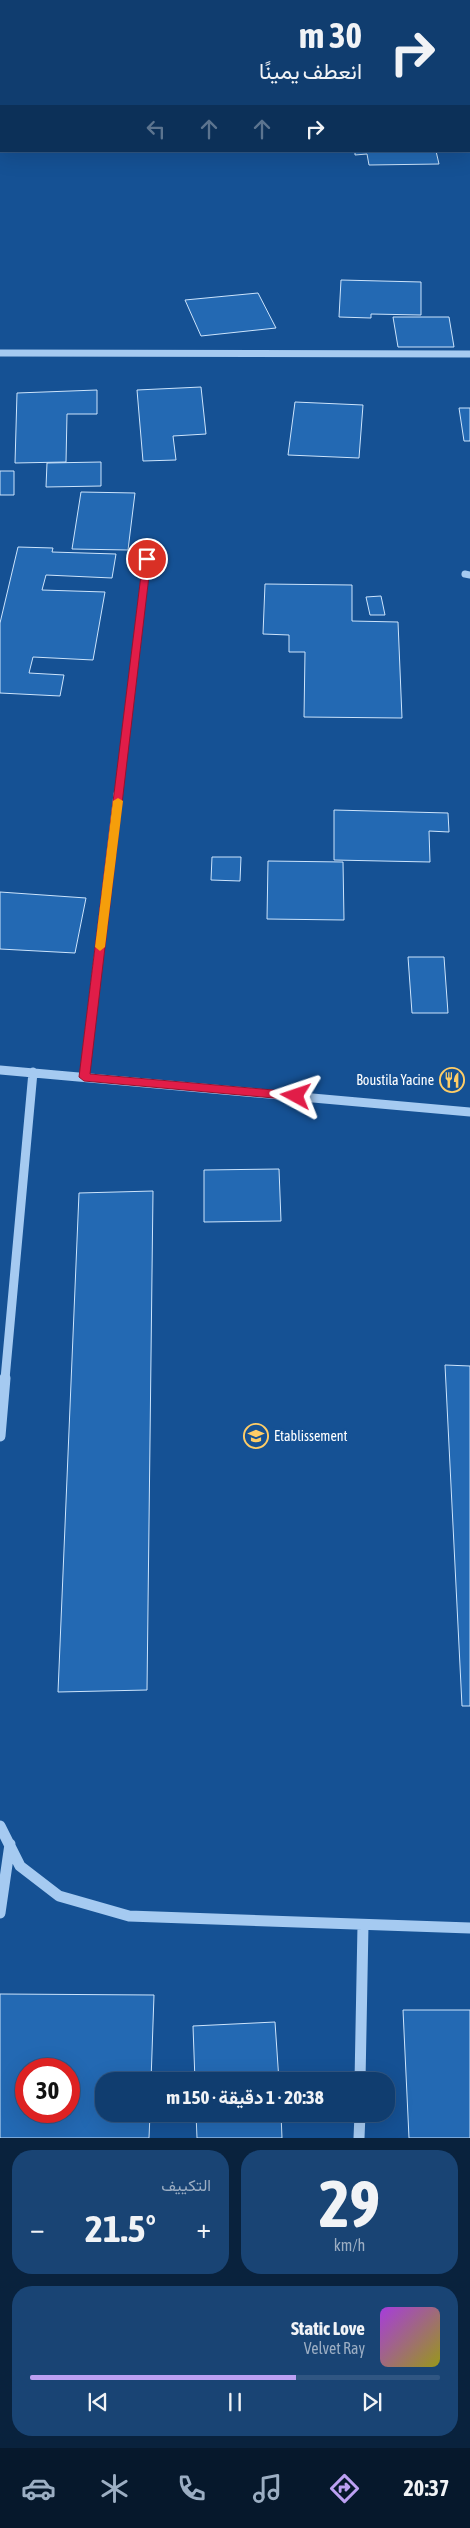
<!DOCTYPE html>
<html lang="ar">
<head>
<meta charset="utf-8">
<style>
  :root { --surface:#103d6f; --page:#194474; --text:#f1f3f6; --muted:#9caec3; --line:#305682; --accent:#bca0f2 }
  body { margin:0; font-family:"Asap Condensed",Vazirmatn,sans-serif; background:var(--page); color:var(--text); direction:rtl; height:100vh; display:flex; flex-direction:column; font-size:19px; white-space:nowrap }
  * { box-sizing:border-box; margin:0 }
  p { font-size:16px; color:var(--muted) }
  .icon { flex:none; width:28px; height:28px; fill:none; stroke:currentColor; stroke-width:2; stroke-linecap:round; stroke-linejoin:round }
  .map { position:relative; height:2138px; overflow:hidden; direction:ltr }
  .panel { display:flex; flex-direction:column; gap:12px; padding:12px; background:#09223d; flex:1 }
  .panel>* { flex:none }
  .guide { position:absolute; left:0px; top:0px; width:470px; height:152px; box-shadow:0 5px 20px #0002,0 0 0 1px var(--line); direction:rtl; background:#103d6f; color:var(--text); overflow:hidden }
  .speed { position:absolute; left:15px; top:2058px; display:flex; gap:10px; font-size:25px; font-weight:700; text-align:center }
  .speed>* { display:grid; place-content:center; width:65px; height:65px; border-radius:50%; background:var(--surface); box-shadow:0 5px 20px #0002,0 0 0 1px var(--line); line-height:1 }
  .speed .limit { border:8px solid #d22; background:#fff; color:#111 }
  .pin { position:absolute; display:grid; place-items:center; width:42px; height:42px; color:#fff; margin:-21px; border:2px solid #fff; border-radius:50%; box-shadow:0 1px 5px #0007 }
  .me { position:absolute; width:55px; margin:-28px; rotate:275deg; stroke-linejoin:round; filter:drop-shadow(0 0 4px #0008) }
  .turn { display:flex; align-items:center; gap:18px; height:105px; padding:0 25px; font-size:22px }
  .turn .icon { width:65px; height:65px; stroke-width:2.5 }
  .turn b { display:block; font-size:35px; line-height:42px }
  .lanes { display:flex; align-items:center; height:48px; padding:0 25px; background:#0003; justify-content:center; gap:25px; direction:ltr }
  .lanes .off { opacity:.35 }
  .big { font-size:38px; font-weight:700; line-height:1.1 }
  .panel .widget { flex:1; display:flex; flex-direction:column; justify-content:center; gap:8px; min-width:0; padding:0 18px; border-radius:20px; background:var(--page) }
  .panel .dial { align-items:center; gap:0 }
  .dial b { font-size:65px; line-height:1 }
  .song { display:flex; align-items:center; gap:15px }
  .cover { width:60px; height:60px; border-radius:8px; background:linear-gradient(135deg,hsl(280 70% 55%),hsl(60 70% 35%)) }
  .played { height:5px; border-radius:2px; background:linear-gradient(90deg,var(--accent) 65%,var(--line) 65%) }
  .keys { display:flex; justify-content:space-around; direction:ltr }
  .heat { display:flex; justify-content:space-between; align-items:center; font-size:28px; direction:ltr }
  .panel .tiles { flex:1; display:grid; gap:12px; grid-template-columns:1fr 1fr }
  .widget:last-child { grid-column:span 2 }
  .trip { position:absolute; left:95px; top:2072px; width:300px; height:50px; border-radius:20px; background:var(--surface); box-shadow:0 5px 20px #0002,0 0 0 1px var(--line); font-weight:700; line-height:50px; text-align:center; direction:rtl }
  .dock { display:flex; height:80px; justify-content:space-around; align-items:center; background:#06182c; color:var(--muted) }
  .dock .icon { width:35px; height:35px }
  .dock .selected { color:var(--accent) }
  .dock b { font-size:22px; color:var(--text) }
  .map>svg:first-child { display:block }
  .building { fill:#2369b3; stroke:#cce4fc; fill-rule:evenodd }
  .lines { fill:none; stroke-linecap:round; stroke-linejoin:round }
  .minor-far2 { stroke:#a5caf1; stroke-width:7 }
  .minor-far1 { stroke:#a5caf1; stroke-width:9 }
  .minor { stroke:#a5caf1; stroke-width:11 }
  .route { fill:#e11d48; stroke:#92132f }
  .slow { fill:#f59e0b }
  .labels { text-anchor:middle; stroke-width:5; stroke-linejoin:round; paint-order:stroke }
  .poi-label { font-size:14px; fill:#fff; stroke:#155194; text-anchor:end }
</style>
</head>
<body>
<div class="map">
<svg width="470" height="2138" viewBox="0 0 470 2138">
  <rect width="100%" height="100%" fill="#155194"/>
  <path class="building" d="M469,56h1l-1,50z
    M355,151h81l3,13 -70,1 -2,-11 -12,1z
    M341,280l80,2v33l-50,-1v4l-32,-1z
    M258,293l18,35 -75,8 -16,-36z
    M393,317h56l5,30h-56z
    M201,387l5,47 -33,2 3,24 -33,1 -6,-71z
    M97,390v24h-30l-1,48 -51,1 2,-70z
    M295,402l68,3 -4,53 -71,-3z
    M459,408h11v33h-6z
    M101,462v24l-55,1 1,-24z
    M0,471h14v24h-14z
    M81,492l54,1 -7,57 -56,-1z
    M18,547l35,1 -1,4 64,2 -4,24 -66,-3 -4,15 63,2 -12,68 -60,-3 -4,16 35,2 -4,21 -60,-3v-70z
    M265,584l87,1v36l46,1 4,96 -98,-1 1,-65h-16v-17l-26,-1z
    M381,596l4,19h-15l-4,-18z
    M334,810l114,3 1,19 -20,-1 1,31 -96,-2z
    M212,857h29l-1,24 -29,-1z
    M268,861l75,1 1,58 -77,-1z
    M0,892l86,6 -11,55 -75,-4z
    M408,957h36l4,56h-36z
    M279,1169l2,52 -77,1v-52z
    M153,1191l-6,499 -89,2 21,-499z
    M445,1365l25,1v340h-8z
    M0,1994l154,1 -3,86h-47v33h46l-1,24h-149zM26,2069h43v42h-43z
    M403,2010h67v128h-61z
    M275,2022l4,59h-84l-2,-55z
    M196,2114h85l1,24h-85z"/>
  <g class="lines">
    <path class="minor-far2" d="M0,353l470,1
      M465,574l5,1
      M118,795l29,-236"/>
    <path class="minor-far1" d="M0,1070l470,42
      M84,1077l34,-283
      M5,1379l28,-307"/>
    <path class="minor" d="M0,1436l5,-58
      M0,1826l20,40 39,30 70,20 341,12
      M0,1913l10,-69
      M360,2081l3,-156
      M359,2138l1,-24"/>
  </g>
  <path class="route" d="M147,556l4,3 -61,515 206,18 6,4 -6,4 -212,-19 -5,-4 64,-518z"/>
  <path class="slow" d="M118,798l5,3 -18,146 -5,4 -5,-4 18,-146z"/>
  <defs>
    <symbol id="restaurant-ring" viewBox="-11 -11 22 22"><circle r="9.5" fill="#155194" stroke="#ffcd66" stroke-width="1.5"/><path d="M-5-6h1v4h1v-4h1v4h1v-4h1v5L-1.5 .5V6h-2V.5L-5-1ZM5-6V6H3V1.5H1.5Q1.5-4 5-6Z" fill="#ffcd66"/></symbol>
    <symbol id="school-ring" viewBox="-11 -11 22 22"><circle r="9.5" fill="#155194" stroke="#ffcd66" stroke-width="1.5"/><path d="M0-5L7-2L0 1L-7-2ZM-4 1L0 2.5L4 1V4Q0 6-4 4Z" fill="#ffcd66"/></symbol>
  </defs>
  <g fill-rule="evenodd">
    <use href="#restaurant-ring" x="438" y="1066" width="28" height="28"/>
    <use href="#school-ring" x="242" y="1422" width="28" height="28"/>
  </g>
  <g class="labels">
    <g class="poi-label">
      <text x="434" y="1085">Boustila Yacine</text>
      <text x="274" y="1441" text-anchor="start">Etablissement</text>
    </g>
  </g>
</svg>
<div class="speed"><div class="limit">30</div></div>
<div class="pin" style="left:147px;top:559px;background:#d93025"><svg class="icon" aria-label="arrive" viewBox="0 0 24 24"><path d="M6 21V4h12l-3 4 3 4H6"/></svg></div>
<svg class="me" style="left:296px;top:1096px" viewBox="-20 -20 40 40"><path d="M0-17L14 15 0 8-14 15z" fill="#e11d48" stroke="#fff" stroke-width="4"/></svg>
<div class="trip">20:38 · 1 دقيقة · 150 m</div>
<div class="guide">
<div class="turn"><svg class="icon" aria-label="right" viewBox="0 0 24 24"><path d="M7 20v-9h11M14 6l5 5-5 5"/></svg><div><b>30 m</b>انعطف يمينًا</div></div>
<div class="lanes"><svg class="icon off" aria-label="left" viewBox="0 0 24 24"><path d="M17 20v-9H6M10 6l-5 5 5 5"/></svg><svg class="icon off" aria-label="ahead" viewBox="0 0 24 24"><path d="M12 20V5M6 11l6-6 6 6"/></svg><svg class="icon off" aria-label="ahead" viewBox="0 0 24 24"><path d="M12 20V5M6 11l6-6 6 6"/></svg><svg class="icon" aria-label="right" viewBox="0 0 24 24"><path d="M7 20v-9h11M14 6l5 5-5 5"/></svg></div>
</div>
</div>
<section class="panel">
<div class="tiles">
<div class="widget dial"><b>29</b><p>km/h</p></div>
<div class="widget"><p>التكييف</p>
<div class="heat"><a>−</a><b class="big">21.5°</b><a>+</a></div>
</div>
<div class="widget">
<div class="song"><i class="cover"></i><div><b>Static Love</b><p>Velvet Ray</p></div></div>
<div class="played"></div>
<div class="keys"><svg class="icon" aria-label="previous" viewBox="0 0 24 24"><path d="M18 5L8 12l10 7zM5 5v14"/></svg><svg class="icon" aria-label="pause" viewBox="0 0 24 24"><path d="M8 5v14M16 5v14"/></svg><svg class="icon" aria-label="next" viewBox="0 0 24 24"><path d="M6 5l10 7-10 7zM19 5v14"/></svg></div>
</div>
</div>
</section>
<nav class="dock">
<b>20:37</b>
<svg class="icon selected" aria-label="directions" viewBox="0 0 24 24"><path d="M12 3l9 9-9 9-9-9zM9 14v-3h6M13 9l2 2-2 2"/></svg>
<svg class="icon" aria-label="music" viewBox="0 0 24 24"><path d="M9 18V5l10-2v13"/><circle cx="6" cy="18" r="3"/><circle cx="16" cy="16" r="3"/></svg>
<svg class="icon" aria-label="phone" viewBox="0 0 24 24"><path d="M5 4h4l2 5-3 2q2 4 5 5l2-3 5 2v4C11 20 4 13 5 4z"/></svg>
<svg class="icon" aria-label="climate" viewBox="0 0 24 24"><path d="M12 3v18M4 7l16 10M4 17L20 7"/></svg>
<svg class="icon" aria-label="car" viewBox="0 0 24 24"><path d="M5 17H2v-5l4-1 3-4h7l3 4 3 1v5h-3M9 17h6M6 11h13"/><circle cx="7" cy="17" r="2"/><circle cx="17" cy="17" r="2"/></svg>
</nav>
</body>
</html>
